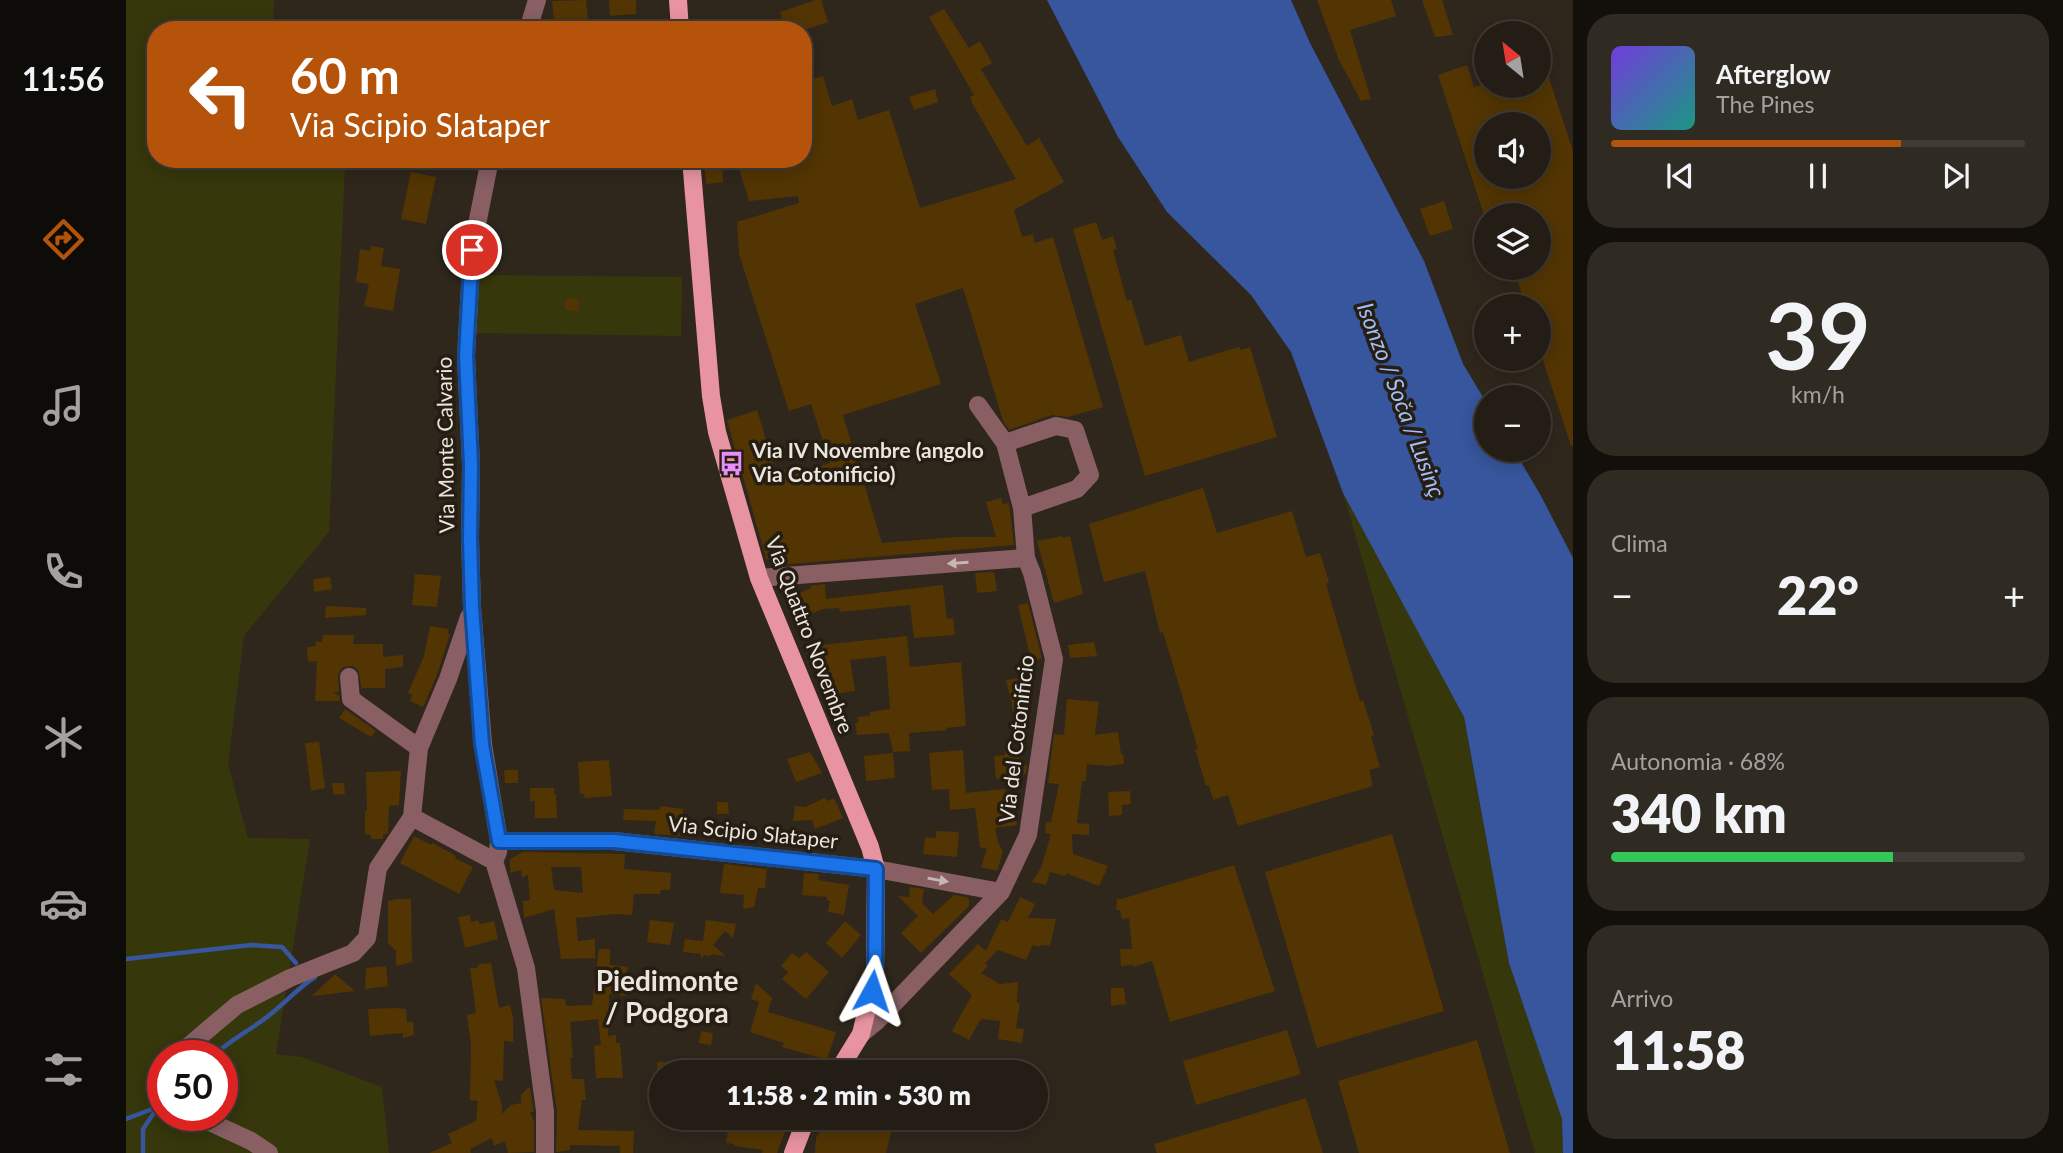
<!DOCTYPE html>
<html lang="it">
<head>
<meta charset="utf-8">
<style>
  :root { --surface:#231d15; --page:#2f2a22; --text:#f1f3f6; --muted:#a3a2a0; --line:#403b34; --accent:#b45309 }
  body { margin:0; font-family:Lato,sans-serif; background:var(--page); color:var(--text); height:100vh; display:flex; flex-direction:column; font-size:26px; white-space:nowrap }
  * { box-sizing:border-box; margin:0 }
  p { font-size:23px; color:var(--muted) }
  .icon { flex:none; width:38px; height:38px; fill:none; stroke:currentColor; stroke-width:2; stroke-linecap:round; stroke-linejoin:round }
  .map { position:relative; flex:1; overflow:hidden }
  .panel { display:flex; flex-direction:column; gap:14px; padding:14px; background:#13100c; width:490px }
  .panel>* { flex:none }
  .top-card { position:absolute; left:21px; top:21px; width:665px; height:147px; border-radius:28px; box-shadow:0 4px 18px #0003,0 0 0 2px var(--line); background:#b45309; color:#fff; overflow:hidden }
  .needle { width:46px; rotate:330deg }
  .fabs { position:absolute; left:1348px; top:21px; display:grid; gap:14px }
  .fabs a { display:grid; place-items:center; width:77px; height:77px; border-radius:50%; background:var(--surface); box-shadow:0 4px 18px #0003,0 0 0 2px var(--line); font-size:35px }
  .speed { position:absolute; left:21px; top:1040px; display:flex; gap:14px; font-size:35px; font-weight:700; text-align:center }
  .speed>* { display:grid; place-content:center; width:91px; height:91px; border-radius:50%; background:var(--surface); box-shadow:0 4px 18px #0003,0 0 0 2px var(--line); line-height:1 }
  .speed .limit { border:10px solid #d22; background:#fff; color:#111 }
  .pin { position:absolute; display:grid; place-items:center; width:60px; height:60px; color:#fff; margin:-30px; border:4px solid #fff; border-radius:50%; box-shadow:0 2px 7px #0007 }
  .me { position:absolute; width:77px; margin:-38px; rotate:5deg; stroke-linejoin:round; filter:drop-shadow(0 0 5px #0008) }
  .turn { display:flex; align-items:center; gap:24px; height:147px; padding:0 28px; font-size:32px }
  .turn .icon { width:91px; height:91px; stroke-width:2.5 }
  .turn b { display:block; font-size:49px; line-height:60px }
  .big { font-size:52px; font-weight:800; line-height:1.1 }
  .panel .widget { flex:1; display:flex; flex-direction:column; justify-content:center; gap:10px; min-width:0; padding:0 24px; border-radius:28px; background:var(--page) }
  .panel .dial { align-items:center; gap:0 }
  .dial b { font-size:91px; line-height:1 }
  .song { display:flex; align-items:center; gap:21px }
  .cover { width:84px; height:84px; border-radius:10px; background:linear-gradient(135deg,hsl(260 70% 55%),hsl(170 70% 35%)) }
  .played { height:7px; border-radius:4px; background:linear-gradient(90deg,var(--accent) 70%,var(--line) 70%) }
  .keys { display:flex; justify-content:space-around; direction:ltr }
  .heat { display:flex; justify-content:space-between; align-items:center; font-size:38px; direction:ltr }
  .charge { height:10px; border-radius:5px; background:linear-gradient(90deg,#34c759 68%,var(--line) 0) }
  .trip { position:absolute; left:523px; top:1060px; width:399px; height:70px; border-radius:35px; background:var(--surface); box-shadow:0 4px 18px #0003,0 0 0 2px var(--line); font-weight:800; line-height:70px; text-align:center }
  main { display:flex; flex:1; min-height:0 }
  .menu { display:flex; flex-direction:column; width:126px; justify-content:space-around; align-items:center; background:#0e0c08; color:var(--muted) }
  .menu .icon { width:49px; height:49px }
  .menu .current { color:var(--accent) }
  .menu b { font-size:32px; color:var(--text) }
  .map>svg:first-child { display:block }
  .green { fill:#36370b; fill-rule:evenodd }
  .water { fill:#37569d }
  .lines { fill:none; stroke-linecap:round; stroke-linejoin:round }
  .stream { stroke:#37569d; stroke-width:4.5 }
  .building { fill:#523503; fill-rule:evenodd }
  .minor { stroke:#895f64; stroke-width:18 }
  .major { stroke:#e894a0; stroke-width:18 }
  .oneway { fill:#c8b6b3 }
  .route-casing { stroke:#114b97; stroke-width:18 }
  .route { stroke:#1a73e8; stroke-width:12 }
  .labels { text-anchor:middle; stroke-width:7; stroke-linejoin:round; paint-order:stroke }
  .street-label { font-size:21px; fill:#eae5de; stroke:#261e13 }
  .poi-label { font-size:21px; font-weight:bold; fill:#eae5de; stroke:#261e13; text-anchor:start }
  .water-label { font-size:23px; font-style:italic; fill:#a2befa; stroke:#261e13 }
  .district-label { font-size:28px; font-weight:bold; fill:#eae5de; stroke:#261e13 }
</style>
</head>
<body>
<main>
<nav class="menu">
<b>11:56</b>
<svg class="icon current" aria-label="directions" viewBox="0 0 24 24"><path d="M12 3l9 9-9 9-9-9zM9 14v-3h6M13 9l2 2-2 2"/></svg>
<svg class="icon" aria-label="music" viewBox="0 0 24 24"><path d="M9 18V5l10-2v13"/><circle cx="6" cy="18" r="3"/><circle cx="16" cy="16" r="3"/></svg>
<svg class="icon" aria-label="phone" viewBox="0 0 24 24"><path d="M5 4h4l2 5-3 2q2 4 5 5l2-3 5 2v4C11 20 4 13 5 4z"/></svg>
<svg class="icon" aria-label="climate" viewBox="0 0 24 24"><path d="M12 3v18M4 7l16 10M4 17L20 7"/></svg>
<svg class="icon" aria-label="car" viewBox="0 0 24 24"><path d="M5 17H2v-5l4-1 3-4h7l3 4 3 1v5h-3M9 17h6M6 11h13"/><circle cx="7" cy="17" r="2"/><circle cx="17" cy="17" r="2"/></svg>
<svg class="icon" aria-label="filters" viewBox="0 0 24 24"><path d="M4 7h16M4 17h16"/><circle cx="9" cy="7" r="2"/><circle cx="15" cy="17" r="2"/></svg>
</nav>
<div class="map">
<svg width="1447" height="1153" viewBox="0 0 1447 1153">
  <rect width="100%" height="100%" fill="#2f271c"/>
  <path class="green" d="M0,0h148l-1,30h-117v129h130l59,6 -16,367 -85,104 -16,128 20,74 62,1 -34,215 26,3 80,30 7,66h-263zM37,1055h59v60h-59z
    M351,275l205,2 -1,59 -207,-3z
    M1217,493l120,221 46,249 53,156 1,34h-28z"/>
  <path class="water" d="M921,0h244l19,43 114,218 39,103 23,38v48h28l27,46 32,62v595h-10l-1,-34 -53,-156 -45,-246 -121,-224 -52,-141 -40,-57 -84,-83 -49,-75z"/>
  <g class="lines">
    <path class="stream" d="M0,959l125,-14 31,2 14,16
      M88,1055c18,-16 40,-27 58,-42 15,-12 27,-26 43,-36
      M0,1119l32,-12 5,-4
      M17,1153v-24l15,-22"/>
  </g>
  <path class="building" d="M460,0l3,30h-34l-3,-29z
    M483,0h27v14l-26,2z
    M690,0h5l7,22 -24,8h-19l-5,-18z
    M1191,0h74l5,16 -46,14 21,69 -10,2 -22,-41z
    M1296,0h20l11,35 -18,2z
    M818,9l25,39 11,-7 12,22 -11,6 46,77 12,-8 25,44 -50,28 8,27 11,-3 1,9 19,-6 50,170 -35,10 -16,-2 -43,15 -6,-9 -40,-133 -48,16 26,80 -98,31 39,128 73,-6h41l-10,-35 15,-4 2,6 6,-1 5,42 -236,20 -12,-7 -39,-138 30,-10 19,63 14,-5 2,7 38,-12 -19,-59 -22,7 -50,-157 -2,-32 62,-19 -1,-7 -49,5 -13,-42h67v-77l20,-6 9,30 20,-7 6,21 31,-10 31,98 96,-29 -44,-76 -2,-6 4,-2 -45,-78z
    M1412,51h2l33,100v295h-2l-33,-101v-39h-12l-13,-38h25v-53h-54l-46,-140 29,-10 7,22 12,-4v3h52zM1360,124h52v53h-52z
    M809,89l3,13 -24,8 -5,-13z
    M578,159h18l1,23 -17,2z
    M285,172l25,5 -10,47 -25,-5z
    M1318,201l9,28 -23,7 -10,-27z
    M970,222l6,18 11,-4 4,13 -4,1 14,51 4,-2 14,47 36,-11 8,27 50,-15 2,3 9,-3 27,90 -132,39 -72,-247z
    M245,246l13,2 -3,18 19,3 -7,42 -29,-5 5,-22 -13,-2 4,-33 10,2z
    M440,298l13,1 -1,12 -13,-1z
    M1077,488l14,45 75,-22 14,46 14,-4 9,29 -3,2 34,117 3,-1 11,35 -3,1 9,31 -11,3 4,16 -135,40 -10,-31 -15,5 -4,-15 -3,1 -11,-37h3l-35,-117 -3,1 -15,-62 -41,11 -15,-58z
    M936,536l1,2 7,-2 13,58 -29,9 -17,-62z
    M868,572l3,19 -20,2 -2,-20z
    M289,574l26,2 -4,31 -25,-2z
    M204,577l2,12 -18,3 -1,-13z
    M699,584l1,15 117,-14 4,34 6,-1 2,17 -41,3 -4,-33 -70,7 -1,-4 -16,1 -26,11 -9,-22 23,-10 -1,-2z
    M902,603l14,56 -11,1 -13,-55z
    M200,606l40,2v7l-41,3z
    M304,626l19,3 -1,4 2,1 -13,41 -14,32 -13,-6 2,-6 -4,-2 16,-37z
    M197,635h31l-1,9h30v13l20,-2v12l-18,2v19h-23v3l-4,-21 -5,-4 -10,1 -4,5 -1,5 1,15h-6l6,4 1,5h-25l2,-40 -9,1 -1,-15 9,-1 -1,-4h7z
    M781,636l3,31 51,-5 5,64 -20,2 1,2 -38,3 1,18 -17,1 -4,-19 -32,2 -2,-12h3v-6l12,-1v-4l20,-3 -4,-53 -36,4 5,31 -27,4 -7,-50z
    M968,642l3,14 -27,2 -2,-13z
    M894,678l2,22 8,1 -4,31h-11l-3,-28 -6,-24z
    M941,699l32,3 -4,33 23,-3 3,22h2l1,10 -18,2 -19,-2 -1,17h-4l-5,42 12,1v11l-17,-1 1,20 35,12 -9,20 -33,-13 -1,3 -15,-4 -4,13 -14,-3 9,-14 10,-34 -6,-1 1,-11h5l8,-38 -11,-1 2,-17 4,-32 10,1z
    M219,709l31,22 -5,6 -32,-19z
    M193,742l6,46 -14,3 -6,-48z
    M892,749l2,16h7l-1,9 -30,5 -2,-23 11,-1v-4z
    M837,750l3,43 39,-4 1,13 4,-1 2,9h3l2,15 -22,3 3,14 5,10 -6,19 -16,-4 6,-18 -7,-2 -5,-39 -25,2 -1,-21 -17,1 -3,-37z
    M684,752l12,21 -26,9 -9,-23z
    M767,753l2,25 -29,3 -2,-25z
    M483,760l3,36 -27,2 -1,-4h-4l-2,-32z
    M378,770h14v13h-13z
    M275,771l-2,34 -10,1 -1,27 -5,2v4h-12v-4l-6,-1v-23h2l-1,-39z
    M206,783h12l1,11 -11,1z
    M404,788h24v6h2l1,24h-22v-17h-5z
    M1004,791l1,13 -9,1v10l-13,1 -1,-24z
    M699,798l2,3 7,-3 9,20 -28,11 -3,-9 -19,1 2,-15 10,1z
    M591,802h11l1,12h-12z
    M534,806l23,3v5l5,2 -2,17h-5v3l-27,-2 2,-13 -33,-1 1,-11 33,1 3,-1z
    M810,831l23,1 -2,25 -34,-3 2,-17 11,1z
    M1266,834l52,177 -127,37 -52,-176z
    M288,836l17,9 2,-2 23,13 -1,2 18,9 -14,27 -59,-31z
    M397,852l102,2 -1,15 47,4 -1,17h-9l-1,4h-26l-2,21 -16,-1 -40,4 2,23 17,-2v19l-34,1 -7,-50 -30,9 -1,-17 7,-1 -2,-25 -6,2 -1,-7 -11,3v-14zM425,867h30l2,26 -29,-3z
    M598,864l43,5 -2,19h-7l-4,19 -11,2 1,-14 -24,-2z
    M1108,865l41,126 -105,31 -18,-61 -19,6v-2l-12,1 -1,-17h12l-3,-31 -7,1 -2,-9h-4l1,-11h4z
    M678,873l15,1 -1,6 31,5 -5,30 -16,-3 2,-11 -3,-1v-3l-25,-2z
    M784,887l14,2 -2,14 11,11 21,-19 13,2 2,3v6l-48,47 -20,-20 17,-17 -20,-20 11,1z
    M894,897l15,7 -7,14 28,1 -6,27 -9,-1 -1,2 -7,-2 -7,15 -28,-10 -13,13 3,3 -7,7 19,11 18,-2 -1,21h3l-4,25 8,1 -2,14 -24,-4 2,-18 -19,-2 -12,21 -17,-9 20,-36 -23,-21 29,-30 8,7 15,-32 7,3z
    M271,899h14l1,63 -16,4v-15l-8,-8v-42z
    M344,915l1,7 7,-2 2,4 14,-3 4,18 -33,9 -7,-31z
    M524,920l24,3 -4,22 -23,-3z
    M580,920l30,4 -3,14 -8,-7 -12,14 13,11 -15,-2 -1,2 -6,-1 -3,4v-5l-18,-2 2,-13 18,2z
    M719,921l16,14 -19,23 -16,-15z
    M473,949h11v16l18,2 -2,9 3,1 -3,19 -17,-2 -1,42 8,-1v8h4l3,35h-27l-2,-32 7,-1 -3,-26 -28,3 3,36h-3l2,21h12l2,21h-4l-4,30 56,1 -1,22h-13v-7l-50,-1v5l-14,2 1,-40 -16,-114 24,1 1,7 26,-1z
    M680,952l23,20 -23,27 -24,-20 6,-7 -7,-6 11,-13 7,5z
    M365,963l8,45 11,-3 3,13v24l-9,-1 -1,40 -9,-1 8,25v9l9,-9 10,-2v-8l7,-7h2l4,24h-4l4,10v30l-26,1 -3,-12 -11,5 -2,-8 -22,11 1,4h-42l23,-10 -4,-9 28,-13 2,-20 -8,-1 1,-55 -4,-30 9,-2 -6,-45h7l2,-4z
    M260,966l2,20 -23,3 1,-21z
    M209,974l20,17 -43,5z
    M630,983l16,15 -4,14 68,20 -9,28 -45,-13 2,-4 -34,-11 9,-30 -8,-3z
    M985,988h13l2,16 -15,2z
    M269,1008l11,1 1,13h6l1,13 -11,3v-5l-33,3 -2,-27z
    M1161,1030l14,44 -105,31 -13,-44z
    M575,1031l12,2 -2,12 -12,-2z
    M1351,1040l33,113h-151l-21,-72z
    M567,1061l-1,11 -35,-2v-8z
    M1180,1098l17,55h-166l-3,-9z
    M571,1118l71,5 2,-5h20l-13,35h-15l1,-3 -29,-4v-2l-8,-1 2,-12 -32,-2z
    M705,1118h21l7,5 12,4 2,-3 19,4 -6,25h-71l1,-15 10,-16 2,1z"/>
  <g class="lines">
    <path class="minor" d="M402,30l9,-30
      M364,159l-18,91 -6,106 5,109 -1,74 2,68 11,137 16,97 -1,11 -4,9 32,107 19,143v42
      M879,443l51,-17 19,4 15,45 -13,14 -55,19
      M633,578l267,-20
      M223,677l2,22 68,49
      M286,817l82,44
      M373,841h115l262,28 125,23
      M735,1034l16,-13 124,-129 27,-57 26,-176 -22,-86 -6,-15 -4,-50 -17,-65 -27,-38
      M52,1055l59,-50 53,-27 63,-25 14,-15 11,-70 34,-51 7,-69 29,-69 21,-62
      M76,1115l8,7 41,19 18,12"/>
    <path class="major" d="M552,0l2,30
      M565,159l20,237 6,36 42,146 111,269 6,22 -1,107 -14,58 -24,39
      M667,1153l10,-26 6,-9"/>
  </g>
  <defs><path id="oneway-solid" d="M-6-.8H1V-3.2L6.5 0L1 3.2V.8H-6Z" transform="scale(1.75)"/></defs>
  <g class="oneway">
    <use href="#oneway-solid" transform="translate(832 563) rotate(176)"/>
    <use href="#oneway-solid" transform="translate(812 880) rotate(10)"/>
  </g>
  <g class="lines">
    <defs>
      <path id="route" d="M346,250l-6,106 5,109 -1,74 2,68 10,137 17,97h115l262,28 -1,107 -3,15"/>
    </defs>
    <use href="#route" class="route-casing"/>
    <use href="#route" class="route"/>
  </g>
  <defs>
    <symbol id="bus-bare" viewBox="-9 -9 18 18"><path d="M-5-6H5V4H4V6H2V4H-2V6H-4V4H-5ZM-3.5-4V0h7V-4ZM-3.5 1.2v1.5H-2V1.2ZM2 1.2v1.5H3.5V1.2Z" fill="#e98dfd" stroke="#261e13" stroke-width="2.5" paint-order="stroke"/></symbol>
  </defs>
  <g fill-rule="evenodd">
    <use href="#bus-bare" x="588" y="446" width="35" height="35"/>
  </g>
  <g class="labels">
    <g class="street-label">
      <text transform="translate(320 445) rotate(-91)" y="7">Via Monte Calvario</text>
      <text transform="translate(683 635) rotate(69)" y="7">Via Quattro Novembre</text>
      <text transform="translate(891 739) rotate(-83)" y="7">Via del Cotonificio</text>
      <text transform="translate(627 833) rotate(6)" y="7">Via Scipio Slataper</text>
    </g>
    <g class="poi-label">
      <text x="626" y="458">Via IV Novembre (angolo<tspan x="626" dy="24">Via Cotonificio)</tspan></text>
    </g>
    <g class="water-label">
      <text transform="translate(1275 400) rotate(69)" y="8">Isonzo / Soča / Lusinç</text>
    </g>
    <g class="district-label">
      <text x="541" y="991">Piedimonte<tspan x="541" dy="32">/ Podgora</tspan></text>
    </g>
  </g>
</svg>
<div class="fabs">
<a><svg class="needle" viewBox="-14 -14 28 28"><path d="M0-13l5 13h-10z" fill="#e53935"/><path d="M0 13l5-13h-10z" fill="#a3a2a0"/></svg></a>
<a><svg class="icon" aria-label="sound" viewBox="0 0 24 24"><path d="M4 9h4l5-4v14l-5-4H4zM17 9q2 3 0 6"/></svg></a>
<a><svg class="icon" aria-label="layers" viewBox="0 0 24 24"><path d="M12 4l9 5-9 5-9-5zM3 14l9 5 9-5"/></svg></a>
<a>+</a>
<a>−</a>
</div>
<div class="speed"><div class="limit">50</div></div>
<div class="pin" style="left:346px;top:250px;background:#d93025"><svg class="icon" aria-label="arrive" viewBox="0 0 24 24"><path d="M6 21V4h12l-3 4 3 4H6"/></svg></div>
<svg class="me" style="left:746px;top:991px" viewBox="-20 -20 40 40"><path d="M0-17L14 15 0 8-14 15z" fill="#1a73e8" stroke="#fff" stroke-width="4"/></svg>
<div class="trip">11:58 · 2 min · 530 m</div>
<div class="top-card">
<div class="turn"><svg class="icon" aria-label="left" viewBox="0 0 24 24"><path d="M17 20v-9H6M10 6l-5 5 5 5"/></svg><div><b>60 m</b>Via Scipio Slataper</div></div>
</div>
</div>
<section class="panel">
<div class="widget">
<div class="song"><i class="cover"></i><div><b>Afterglow</b><p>The Pines</p></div></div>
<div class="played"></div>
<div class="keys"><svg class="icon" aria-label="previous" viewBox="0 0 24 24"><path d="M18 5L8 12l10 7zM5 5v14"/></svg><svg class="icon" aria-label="pause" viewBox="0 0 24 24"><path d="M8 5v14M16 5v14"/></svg><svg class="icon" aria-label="next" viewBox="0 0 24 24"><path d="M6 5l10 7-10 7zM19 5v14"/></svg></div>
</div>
<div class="widget dial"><b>39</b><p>km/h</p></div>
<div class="widget"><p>Clima</p>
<div class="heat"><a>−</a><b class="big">22°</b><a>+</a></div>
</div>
<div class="widget"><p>Autonomia · 68%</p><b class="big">340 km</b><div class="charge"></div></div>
<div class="widget"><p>Arrivo</p><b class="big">11:58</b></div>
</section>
</main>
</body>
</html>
